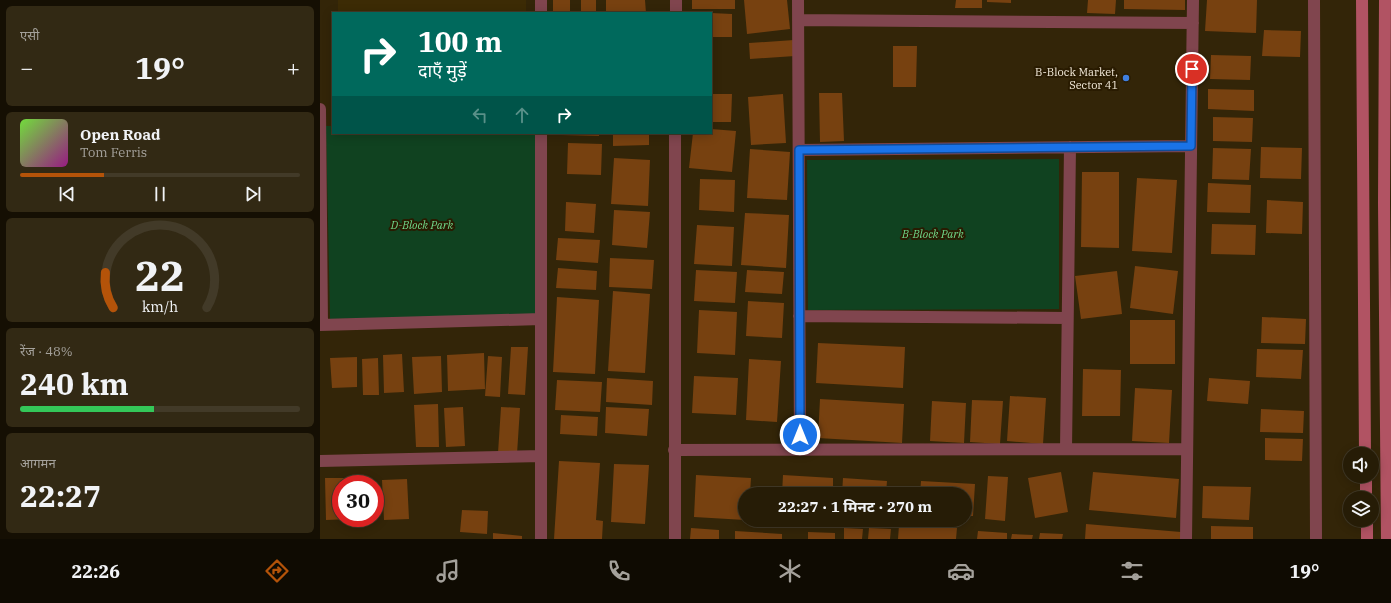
<!DOCTYPE html>
<html lang="hi">
<head>
<meta charset="utf-8">
<style>
  :root { --surface:#261c06; --page:#322914; --text:#f1f3f6; --muted:#a4a19b; --line:#423a28; --accent:#b45309 }
  body { margin:0; font-family:"IBM Plex Serif","Noto Sans Devanagari",serif; background:var(--page); color:var(--text); height:100vh; display:flex; flex-direction:column; font-size:15px; white-space:nowrap }
  * { box-sizing:border-box; margin:0 }
  p { font-size:13px; color:var(--muted) }
  .icon { flex:none; width:22px; height:22px; fill:none; stroke:currentColor; stroke-width:2; stroke-linecap:round; stroke-linejoin:round }
  .map { position:relative; flex:1; overflow:hidden }
  .details { display:flex; flex-direction:column; gap:6px; padding:6px; background:#150f03; width:320px }
  .details>* { flex:none }
  .top-card { position:absolute; left:12px; top:12px; width:380px; height:122px; border-radius:0px; box-shadow:0 2px 10px #0003,0 0 0 1px var(--line); background:#00695c; color:#fff; overflow:hidden }
  .controls { position:absolute; left:1023px; top:447px; display:grid; gap:8px }
  .controls a { display:grid; place-items:center; width:36px; height:36px; border-radius:50%; background:var(--surface); box-shadow:0 2px 10px #0003,0 0 0 1px var(--line); font-size:20px }
  .speed { position:absolute; left:12px; top:475px; display:flex; gap:8px; font-size:20px; font-weight:700; text-align:center }
  .speed>* { display:grid; place-content:center; width:52px; height:52px; border-radius:50%; background:var(--surface); box-shadow:0 2px 10px #0003,0 0 0 1px var(--line); line-height:1 }
  .speed .limit { border:6px solid #d22; background:#fff; color:#111 }
  .pin { position:absolute; display:grid; place-items:center; width:34px; height:34px; color:#fff; margin:-17px; border:2px solid #fff; border-radius:50%; box-shadow:0 1px 4px #0007 }
  .me { position:absolute; width:44px; margin:-22px; rotate:0deg; stroke-linejoin:round; filter:drop-shadow(0 0 3px #0008) }
  .turn { display:flex; align-items:center; gap:14px; height:84px; padding:0 20px; font-size:18px }
  .turn .icon { width:52px; height:52px; stroke-width:2.5 }
  .turn b { display:block; font-size:28px; line-height:34px }
  .lanes { display:flex; align-items:center; height:38px; padding:0 20px; background:#0003; justify-content:center; gap:20px; direction:ltr }
  .lanes .off { opacity:.35 }
  .big { font-size:30px; font-weight:700; line-height:1.1 }
  .details .card { flex:1; display:flex; flex-direction:column; justify-content:center; gap:6px; min-width:0; padding:0 14px; border-radius:6px; background:var(--page) }
  .details .dial { align-items:center; gap:0 }
  .dial svg { height:104px; overflow:visible; fill:none; stroke:var(--line); stroke-width:7; stroke-linecap:round; text-anchor:middle }
  .dial text { fill:var(--text); stroke:none }
  .song { display:flex; align-items:center; gap:12px }
  .cover { width:48px; height:48px; border-radius:6px; background:linear-gradient(135deg,hsl(100 70% 55%),hsl(310 70% 35%)) }
  .played { height:4px; border-radius:2px; background:linear-gradient(90deg,var(--accent) 30%,var(--line) 30%) }
  .keys { display:flex; justify-content:space-around; direction:ltr }
  .heat { display:flex; justify-content:space-between; align-items:center; font-size:22px; direction:ltr }
  .charge { height:6px; border-radius:3px; background:linear-gradient(90deg,#34c759 48%,var(--line) 0) }
  .trip { position:absolute; left:418px; top:487px; width:234px; height:40px; border-radius:20px; background:var(--surface); box-shadow:0 2px 10px #0003,0 0 0 1px var(--line); font-weight:700; line-height:40px; text-align:center }
  .dock { display:flex; height:64px; justify-content:space-around; align-items:center; background:#0f0b02; color:var(--muted) }
  .dock .icon { width:28px; height:28px }
  .dock .selected { color:var(--accent) }
  .dock b { font-size:18px; color:var(--text) }
  main { display:flex; flex:1; min-height:0 }
  .map>svg:first-child { display:block }
  .built { fill:#3c2b05 }
  .green { fill:#104220 }
  .building { fill:#774110 }
  .lines { fill:none; stroke-linecap:round; stroke-linejoin:round }
  .street { stroke:#80454e; stroke-width:12 }
  .secondary { stroke:#b15363; stroke-width:12 }
  .route-casing { stroke:#114b97; stroke-width:10 }
  .route { stroke:#1a73e8; stroke-width:7 }
  .shop-dot { fill:#3f7fe0; stroke:#291b01; stroke-width:1.5 }
  .labels { text-anchor:middle; stroke-width:4; stroke-linejoin:round; paint-order:stroke }
  .poi-label { font-size:11px; fill:#f4ebdb; stroke:#291b01; text-anchor:end }
  .park-label { font-size:11px; font-style:italic; fill:#70da8b; stroke:#291b01 }
</style>
</head>
<body>
<main>
<section class="details">
<div class="card"><p>एसी</p>
<div class="heat"><a>−</a><b class="big">19°</b><a>+</a></div>
</div>
<div class="card">
<div class="song"><i class="cover"></i><div><b>Open Road</b><p>Tom Ferris</p></div></div>
<div class="played"></div>
<div class="keys"><svg class="icon" aria-label="previous" viewBox="0 0 24 24"><path d="M18 5L8 12l10 7zM5 5v14"/></svg><svg class="icon" aria-label="pause" viewBox="0 0 24 24"><path d="M8 5v14M16 5v14"/></svg><svg class="icon" aria-label="next" viewBox="0 0 24 24"><path d="M6 5l10 7-10 7zM19 5v14"/></svg></div>
</div>
<div class="card dial"><svg viewBox="0 0 100 80">
<path d="M14 69A42 42 0 1 1 86 69"/>
<path d="M14 69A42 42 0 0 1 8 42" stroke="#b45309"/>
<text x="50" y="56" font-size="32" font-weight="700">22</text>
<text x="50" y="72" font-size="11">km/h</text>
</svg></div>
<div class="card"><p>रेंज · 48%</p><b class="big">240 km</b><div class="charge"></div></div>
<div class="card"><p>आगमन</p><b class="big">22:27</b></div>
</section>
<div class="map">
<svg width="1071" height="539" viewBox="0 0 1071 539">
  <rect width="100%" height="100%" fill="#332508"/>
  <path class="built" d="M18,0h188v13h-188z"/>
  <path class="green" d="M6,126h7v7h202l2,182 -207,4z
    M739,159v150l-251,1 -1,-150z"/>
  <path class="building" d="M233,0h17v13h-17z
    M261,0h15v13h-15z
    M286,0h39l1,13h-40z
    M372,0h43v9h-43z
    M424,0h43l3,29 -43,5z
    M636,0h26v8h-27z
    M667,0h24v3l-24,-1z
    M768,0h28l-1,14 -28,-1z
    M804,0h61v10l-61,-1z
    M887,0h50l-1,33 -51,-2z
    M391,13l21,1v23h-21z
    M944,30l37,1 -1,26 -38,-1z
    M474,40l1,16 -45,3 -1,-16z
    M573,46h24l-1,41h-23z
    M891,55l40,1 -1,24 -40,-1z
    M888,89l46,1v21l-46,-2z
    M499,93h23l2,48 -24,1z
    M391,94h21l-1,28h-20z
    M463,94l3,49 -35,2 -3,-48z
    M893,117l40,1 -1,24 -39,-1z
    M391,129l25,2 -4,41 -43,-4 4,-35h18z
    M242,133h37v3l-38,-1z
    M293,133h36v12l-36,1z
    M248,143l34,1 -1,31 -34,-1z
    M941,147l41,1 -1,31 -41,-1z
    M893,148l38,1 -2,31 -37,-1z
    M430,149l40,3 -3,48 -40,-2z
    M294,158l36,2 -2,46 -37,-2z
    M762,172h37v76l-38,-1z
    M817,178l40,2 -5,73 -40,-2z
    M380,179l35,1 -1,32 -35,-2z
    M888,183l43,2 -1,28 -43,-1z
    M947,200l36,2 -1,32 -36,-1z
    M246,202l30,2 -2,29 -29,-2z
    M294,210l36,2 -3,36 -35,-3z
    M425,213l44,2 -3,53 -45,-3z
    M892,224l44,1 -1,30 -44,-1z
    M377,225l37,2 -2,39 -38,-2z
    M238,238l42,2 -2,23 -42,-3z
    M290,258l44,2 -2,29 -43,-2z
    M815,266l43,5 -5,43 -43,-6z
    M238,268l39,3 -1,19 -40,-2z
    M376,270l41,2 -2,31 -41,-2z
    M427,270l37,2 -2,22 -37,-2z
    M797,271l5,43 -41,5 -6,-43z
    M293,291l37,3 -5,79 -37,-2z
    M237,297l42,3 -4,74 -42,-2z
    M428,301l36,2 -2,35 -36,-2z
    M379,310l38,2 -2,43 -38,-2z
    M942,317l44,2 -1,25 -44,-1z
    M810,320h45v44h-45z
    M498,343l87,4 -2,41 -87,-5z
    M191,347h17l-3,48 -17,-1z
    M937,349l46,1 -2,29 -45,-2z
    M164,353l1,36 -37,2 -1,-36z
    M82,354l2,38 -20,1 -1,-38z
    M121,356l1,36 -28,2 -2,-37z
    M168,356l14,1 -2,40 -15,-1z
    M37,357v30l-25,1 -2,-30z
    M58,358l1,37h-16l-1,-36z
    M429,359l32,2 -4,61 -31,-2z
    M763,369l38,1 -1,46h-38z
    M374,376l44,2 -2,37 -44,-2z
    M287,378l46,3 -1,24 -46,-3z
    M889,378l41,3 -2,23 -41,-3z
    M237,380l45,2 -2,30 -45,-2z
    M815,388l37,2 -3,53 -37,-2z
    M690,396l36,2 -3,46 -36,-3z
    M500,399l84,5 -2,39 -84,-5z
    M652,400l31,1 -3,43 -30,-2z
    M612,401l34,2 -2,40 -34,-2z
    M118,404l1,43h-23l-2,-42z
    M143,407l2,39 -19,1 -2,-39z
    M181,407l19,1 -3,46 -19,-1z
    M286,407l43,2 -2,27 -42,-3z
    M941,409l43,2 -1,22 -43,-1z
    M241,415l37,2 -1,19 -37,-2z
    M945,438l38,1 -1,22 -37,-1z
    M239,461l41,2 -4,57 7,1 -1,18h-48z
    M294,464l35,1 -4,59 -34,-2z
    M741,472l7,40 -33,6 -7,-40z
    M773,472l86,7 -3,39 -87,-8z
    M376,475l55,3 -1,16h-5v26l-51,-3z
    M463,475l50,3v16h-51z
    M668,476l20,1 -3,44 -20,-2z
    M5,478h26v6h-10v34h11v1l-26,1z
    M523,478l44,3 -1,13h-44z
    M87,479l2,40 -25,1 -2,-40z
    M601,481l54,3 -2,32h-8v-22h-45z
    M883,486l48,1 -2,33 -47,-2z
    M142,510l26,1 -1,23 -27,-2z
    M766,524l95,8v7h-96z
    M579,525l58,3 -1,11h-58z
    M891,526l42,1v12h-42z
    M371,528l28,2v9h-29z
    M524,528l19,1 -1,10h-18z
    M549,528l22,1 -1,10h-22z
    M415,531l47,3v5h-47z
    M658,531l29,2v6h-30z
    M488,532l27,1v6h-27z
    M173,533l29,3v3h-29z
    M720,533l23,1 -1,5h-23z
    M692,534l21,1 -1,4h-21z"/>
  <g class="lines">
    <path class="street" d="M221,0v13
      M478,0l2,450
      M994,0l2,539
      M356,13v-13
      M478,20l395,3
      M0,109l2,216
      M479,150l392,-4
      M479,316l268,2
      M0,325l221,-6
      M746,449l4,-302
      M354,450l513,-1
      M0,461l221,-5
      M221,539v-406
      M355,539v-406
      M866,539l7,-539"/>
    <path class="secondary" d="M1042,0l3,454
      M1065,0l-1,203 3,336
      M1046,476v22
      M1047,520v19"/>
  </g>
  <g class="lines">
    <defs>
      <path id="route" d="M480,435l-1,-285 392,-4 1,-77"/>
    </defs>
    <use href="#route" class="route-casing"/>
    <use href="#route" class="route"/>
  </g>
  <circle class="shop-dot" cx="806" cy="78" r="4"/>
  <g class="labels">
    <g class="poi-label">
      <text x="798" y="76">B-Block Market,<tspan x="798" dy="13">Sector 41</tspan></text>
    </g>
    <g class="park-label">
      <text x="102" y="229">D-Block Park</text>
      <text x="613" y="238">B-Block Park</text>
    </g>
  </g>
</svg>
<div class="controls">
<a><svg class="icon" aria-label="sound" viewBox="0 0 24 24"><path d="M4 9h4l5-4v14l-5-4H4zM17 9q2 3 0 6"/></svg></a>
<a><svg class="icon" aria-label="layers" viewBox="0 0 24 24"><path d="M12 4l9 5-9 5-9-5zM3 14l9 5 9-5"/></svg></a>
</div>
<div class="speed"><div class="limit">30</div></div>
<div class="pin" style="left:872px;top:69px;background:#d93025"><svg class="icon" aria-label="arrive" viewBox="0 0 24 24"><path d="M6 21V4h12l-3 4 3 4H6"/></svg></div>
<svg class="me" style="left:480px;top:435px" viewBox="-20 -20 40 40"><circle r="17" fill="#1a73e8" stroke="#fff" stroke-width="3"/><path d="M0-11L8 9 0 5-8 9z" fill="#fff"/></svg>
<div class="trip">22:27 · 1 मिनट · 270 m</div>
<div class="top-card">
<div class="turn"><svg class="icon" aria-label="right" viewBox="0 0 24 24"><path d="M7 20v-9h11M14 6l5 5-5 5"/></svg><div><b>100 m</b>दाएँ मुड़ें</div></div>
<div class="lanes"><svg class="icon off" aria-label="left" viewBox="0 0 24 24"><path d="M17 20v-9H6M10 6l-5 5 5 5"/></svg><svg class="icon off" aria-label="ahead" viewBox="0 0 24 24"><path d="M12 20V5M6 11l6-6 6 6"/></svg><svg class="icon" aria-label="right" viewBox="0 0 24 24"><path d="M7 20v-9h11M14 6l5 5-5 5"/></svg></div>
</div>
</div>
</main>
<nav class="dock">
<b>22:26</b>
<svg class="icon selected" aria-label="directions" viewBox="0 0 24 24"><path d="M12 3l9 9-9 9-9-9zM9 14v-3h6M13 9l2 2-2 2"/></svg>
<svg class="icon" aria-label="music" viewBox="0 0 24 24"><path d="M9 18V5l10-2v13"/><circle cx="6" cy="18" r="3"/><circle cx="16" cy="16" r="3"/></svg>
<svg class="icon" aria-label="phone" viewBox="0 0 24 24"><path d="M5 4h4l2 5-3 2q2 4 5 5l2-3 5 2v4C11 20 4 13 5 4z"/></svg>
<svg class="icon" aria-label="climate" viewBox="0 0 24 24"><path d="M12 3v18M4 7l16 10M4 17L20 7"/></svg>
<svg class="icon" aria-label="car" viewBox="0 0 24 24"><path d="M5 17H2v-5l4-1 3-4h7l3 4 3 1v5h-3M9 17h6M6 11h13"/><circle cx="7" cy="17" r="2"/><circle cx="17" cy="17" r="2"/></svg>
<svg class="icon" aria-label="filters" viewBox="0 0 24 24"><path d="M4 7h16M4 17h16"/><circle cx="9" cy="7" r="2"/><circle cx="15" cy="17" r="2"/></svg>
<b>19°</b>
</nav>
</body>
</html>
